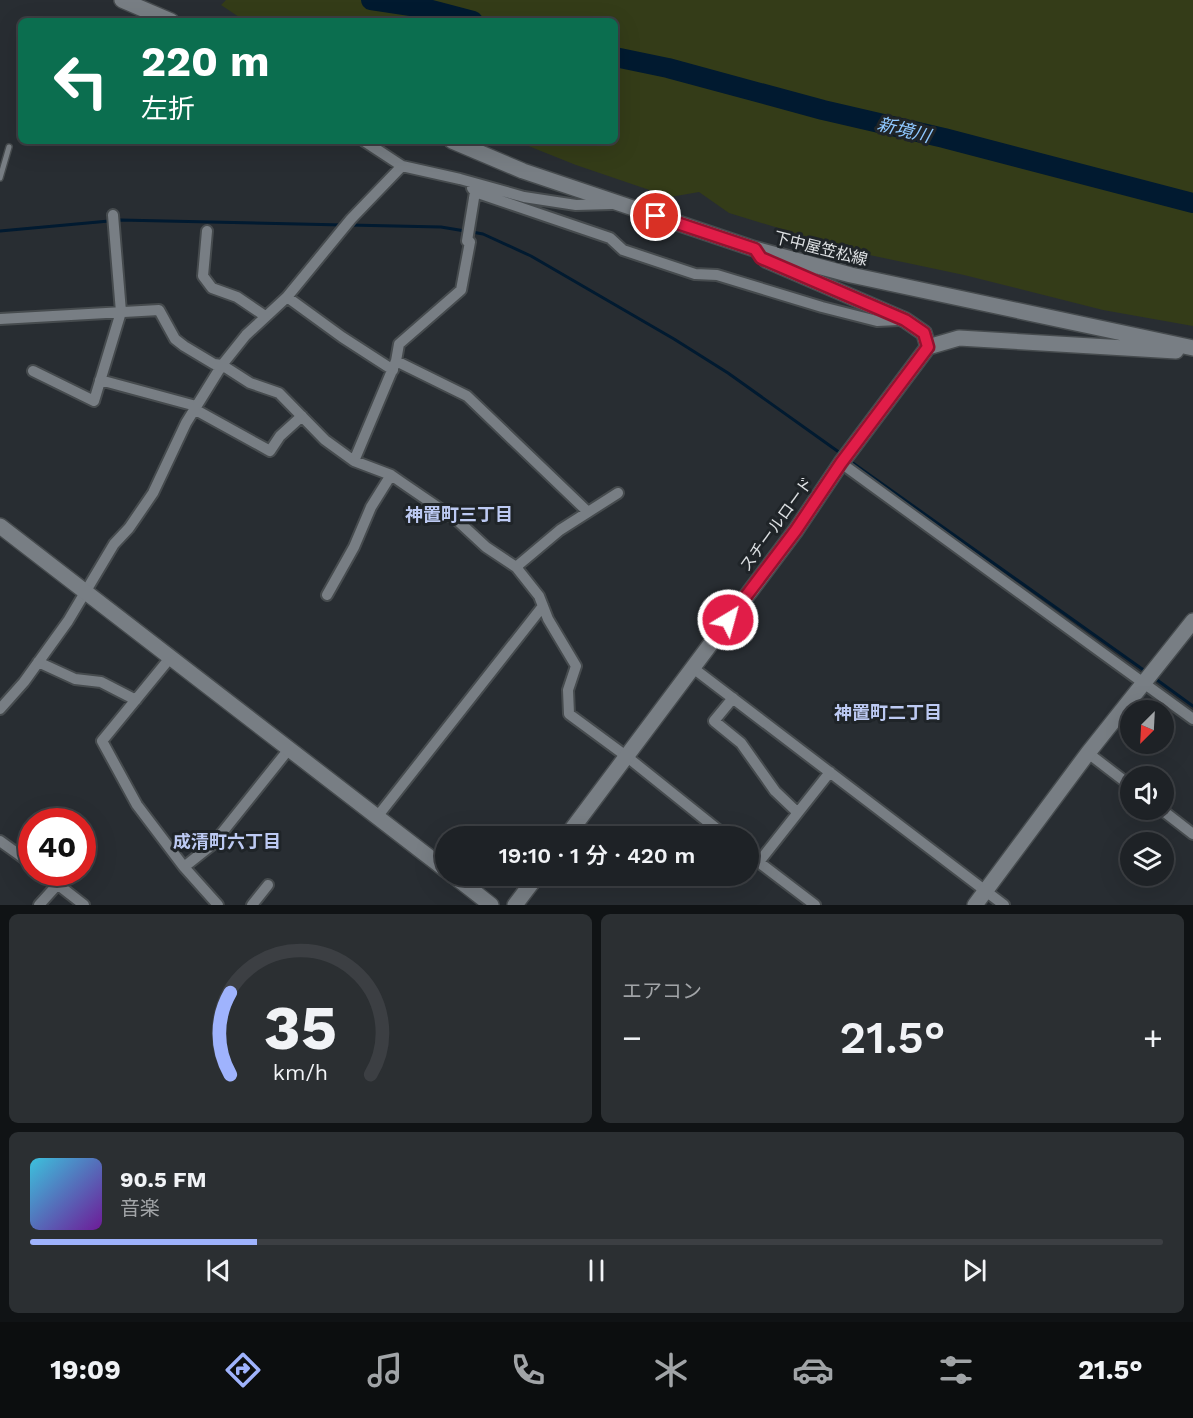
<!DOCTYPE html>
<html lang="ja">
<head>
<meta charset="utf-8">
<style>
  :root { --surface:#1e2226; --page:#2b2f32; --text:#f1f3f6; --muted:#a1a4a7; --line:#3c3f43; --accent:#9fb3fd }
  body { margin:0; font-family:"Work Sans","Noto Sans JP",sans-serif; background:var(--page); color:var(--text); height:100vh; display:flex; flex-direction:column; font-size:22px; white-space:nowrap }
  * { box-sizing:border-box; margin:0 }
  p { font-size:20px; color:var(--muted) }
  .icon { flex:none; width:33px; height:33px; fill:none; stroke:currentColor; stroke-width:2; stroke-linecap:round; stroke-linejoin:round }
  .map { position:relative; height:905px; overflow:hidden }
  .sheet { display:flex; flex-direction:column; gap:9px; padding:9px; background:#101315; flex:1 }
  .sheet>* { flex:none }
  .banner { position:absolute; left:18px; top:18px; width:600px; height:126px; border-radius:9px; box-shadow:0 6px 24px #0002,0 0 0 2px var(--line); background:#0b6e4f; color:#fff; overflow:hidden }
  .needle { width:39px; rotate:204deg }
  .buttons { position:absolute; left:1120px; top:700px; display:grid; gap:12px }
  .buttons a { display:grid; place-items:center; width:54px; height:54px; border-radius:50%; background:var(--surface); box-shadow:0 6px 24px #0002,0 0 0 2px var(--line); font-size:30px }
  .speed { position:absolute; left:18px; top:808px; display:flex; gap:12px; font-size:30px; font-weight:700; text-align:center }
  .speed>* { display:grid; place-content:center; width:78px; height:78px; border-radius:50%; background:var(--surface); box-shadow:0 6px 24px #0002,0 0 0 2px var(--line); line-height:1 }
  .speed .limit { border:9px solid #d22; background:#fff; color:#111 }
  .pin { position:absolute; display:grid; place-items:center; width:51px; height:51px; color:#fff; margin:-26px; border:3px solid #fff; border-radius:50%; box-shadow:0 2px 6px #0007 }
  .me { position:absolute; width:66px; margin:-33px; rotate:37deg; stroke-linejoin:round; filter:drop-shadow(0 0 4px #0008) }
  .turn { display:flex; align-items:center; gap:21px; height:126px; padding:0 24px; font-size:27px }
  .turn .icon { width:78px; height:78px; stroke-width:2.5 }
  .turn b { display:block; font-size:42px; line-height:51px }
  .big { font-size:45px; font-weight:600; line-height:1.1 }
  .sheet .tile { flex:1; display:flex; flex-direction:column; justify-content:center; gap:9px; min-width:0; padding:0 21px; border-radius:9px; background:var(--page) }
  .sheet .dial { align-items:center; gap:0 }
  .dial svg { height:156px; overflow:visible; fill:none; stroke:var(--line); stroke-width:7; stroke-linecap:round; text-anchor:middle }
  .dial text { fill:var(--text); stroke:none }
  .song { display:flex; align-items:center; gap:18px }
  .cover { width:72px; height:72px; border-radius:9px; background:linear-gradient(135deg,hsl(190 70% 55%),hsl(280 70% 35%)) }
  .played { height:6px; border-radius:3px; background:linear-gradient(90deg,var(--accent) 20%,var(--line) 20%) }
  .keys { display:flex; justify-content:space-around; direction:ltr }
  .heat { display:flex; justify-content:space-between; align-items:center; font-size:33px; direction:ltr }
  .sheet .tiles { flex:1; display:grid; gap:9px; grid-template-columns:1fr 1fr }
  .tile:last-child { grid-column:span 2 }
  .trip { position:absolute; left:435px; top:826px; width:324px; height:60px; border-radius:30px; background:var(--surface); box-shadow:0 6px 24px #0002,0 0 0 2px var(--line); font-weight:600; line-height:60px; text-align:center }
  .dock { display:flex; height:96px; justify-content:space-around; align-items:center; background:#0c0e0f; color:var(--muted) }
  .dock .icon { width:42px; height:42px }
  .dock .selected { color:var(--accent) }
  .dock b { font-size:27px; color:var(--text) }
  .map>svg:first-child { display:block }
  .green { fill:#343c18 }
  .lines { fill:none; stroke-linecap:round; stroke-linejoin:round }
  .stream { stroke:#011a30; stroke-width:3 }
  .river { stroke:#011a30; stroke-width:20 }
  .lane-casing { stroke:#464b4e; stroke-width:8 }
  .street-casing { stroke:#464b4e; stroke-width:14 }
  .secondary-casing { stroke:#464b4e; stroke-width:18 }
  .lane { stroke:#787e84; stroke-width:5 }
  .street { stroke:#787e84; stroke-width:10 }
  .secondary { stroke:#787e84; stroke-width:15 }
  .route-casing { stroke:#92132f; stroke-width:15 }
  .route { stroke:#e11d48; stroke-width:10 }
  .labels { text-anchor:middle; stroke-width:6; stroke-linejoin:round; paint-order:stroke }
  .street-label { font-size:16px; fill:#dde0e3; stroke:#1f2428 }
  .water-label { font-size:18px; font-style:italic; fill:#8fc8ff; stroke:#1f2428 }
  .neighbourhood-label { font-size:18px; font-weight:bold; fill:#bdcaf3; stroke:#1f2428 }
</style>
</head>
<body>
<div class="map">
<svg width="1193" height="905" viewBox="0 0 1193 905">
  <rect width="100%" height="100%" fill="#282d32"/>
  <path class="green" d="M226,0h967v326l-90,-16 -139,-35 -104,-22 -131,-40 -30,-21 -29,5 -94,-32 -60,-24h99v-120h-370l-24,-16z"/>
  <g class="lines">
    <path class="stream" d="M349,225l92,2 24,4
      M0,231l120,-11 223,5
      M472,232l11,2 48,22 143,83 54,34 115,82
      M850,461l295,210
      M1153,677l40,29"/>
    <path class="river" d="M371,0l53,8 49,13
      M615,57l53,11 155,42 121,28 249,65"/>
    <defs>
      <path id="lane" d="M0,178l9,-31"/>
      <path id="street" d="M364,141l38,25 58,13 64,18 52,8 36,-1
        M475,192l135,46 13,12 72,24 22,1 105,32 55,14 22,-1
        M207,231l-4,45 9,12 25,9 28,19
        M467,241l8,-49 -3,-4
        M287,297l55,40 51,33
        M0,319l159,-9 16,29 9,7 30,18 8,1 28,18 29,10 46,47 29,21 37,14 10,7 57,39 28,26 30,20 23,29 9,23 28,47 -8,24 1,24 57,42 101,81
        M396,361l3,-17 62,-54 9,-48
        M33,371l61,30 27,-89 -8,-97
        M100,380l96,26
        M194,409l76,42 10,-15 22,-20
        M354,461l42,-100 71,35 121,116
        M841,463l352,256
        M516,567l44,-37 58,-37
        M327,595l27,-48 17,-40 20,-32
        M170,658l-68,83 35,64 47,62 34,38
        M38,662l37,17 26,3 35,18
        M693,668l311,237
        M733,698l-19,23 27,22 34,48 22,21
        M0,709l24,-27 44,-61 46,-77 15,-16 24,-35 33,-70 36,-58 24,-30 41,-38 64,-78 51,-53
        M1088,753l43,33
        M1162,810l31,24
        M377,817l166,-211
        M0,841l32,23
        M748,854l67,51
        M759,862l71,-90
        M184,867l29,-23 76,-95
        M43,873l41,32
        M39,905l19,-21
        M252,905l16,-20"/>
      <path id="secondary" d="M122,0l49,21
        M452,141l71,30 232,78 96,26 342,73
        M766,260l139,60 19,13 4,14
        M928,347l31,-9 217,13
        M0,526l446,344
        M566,837l230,-307 45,-67 87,-116
        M454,876l37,29
        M515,905l22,-29
        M975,905l113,-152 105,-132"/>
    </defs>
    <use href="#lane" class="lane-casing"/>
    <use href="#street" class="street-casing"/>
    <use href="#secondary" class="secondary-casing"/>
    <use href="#lane" class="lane"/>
    <use href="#street" class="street"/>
    <use href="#secondary" class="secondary"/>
  </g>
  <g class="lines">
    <defs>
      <path id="route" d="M656,216l99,33 6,9 144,62 19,13 4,14 -87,116 -45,67 -68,90"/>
    </defs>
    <use href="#route" class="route-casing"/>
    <use href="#route" class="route"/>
  </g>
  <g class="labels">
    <g class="street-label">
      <text transform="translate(821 248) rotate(14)" y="6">下中屋笠松線</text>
      <text transform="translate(776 524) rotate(-54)" y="6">スチールロード</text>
    </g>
    <g class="water-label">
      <text transform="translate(904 130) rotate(14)" y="6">新境川</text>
    </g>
    <g class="neighbourhood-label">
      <text x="459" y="521">神置町三丁目</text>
      <text x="888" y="719">神置町二丁目</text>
      <text x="227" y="848">成清町六丁目</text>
    </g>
  </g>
</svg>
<div class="buttons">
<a><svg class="needle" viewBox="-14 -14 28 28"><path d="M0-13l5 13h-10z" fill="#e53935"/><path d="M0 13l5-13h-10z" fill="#a1a4a7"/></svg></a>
<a><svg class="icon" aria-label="sound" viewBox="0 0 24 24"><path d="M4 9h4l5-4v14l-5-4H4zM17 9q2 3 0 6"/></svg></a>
<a><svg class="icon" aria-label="layers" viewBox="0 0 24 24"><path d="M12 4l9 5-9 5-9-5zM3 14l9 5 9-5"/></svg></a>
</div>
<div class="speed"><div class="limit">40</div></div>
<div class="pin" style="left:656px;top:216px;background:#d93025"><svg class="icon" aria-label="arrive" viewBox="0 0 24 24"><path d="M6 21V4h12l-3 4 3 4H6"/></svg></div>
<svg class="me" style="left:728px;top:620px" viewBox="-20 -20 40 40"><circle r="17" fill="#e11d48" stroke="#fff" stroke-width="3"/><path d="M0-11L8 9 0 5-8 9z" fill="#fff"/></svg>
<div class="trip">19:10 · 1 分 · 420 m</div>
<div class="banner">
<div class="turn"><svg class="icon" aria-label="left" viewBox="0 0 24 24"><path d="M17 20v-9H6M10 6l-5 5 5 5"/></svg><div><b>220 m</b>左折</div></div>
</div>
</div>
<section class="sheet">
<div class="tiles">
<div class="tile dial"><svg viewBox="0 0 100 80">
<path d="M14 69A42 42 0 1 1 86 69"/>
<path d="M14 69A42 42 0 0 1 14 27" stroke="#9fb3fd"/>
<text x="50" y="56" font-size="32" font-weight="700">35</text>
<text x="50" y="72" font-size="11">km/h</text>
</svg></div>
<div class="tile"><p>エアコン</p>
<div class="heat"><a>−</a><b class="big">21.5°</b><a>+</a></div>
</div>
<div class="tile">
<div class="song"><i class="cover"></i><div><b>90.5 FM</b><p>音楽</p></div></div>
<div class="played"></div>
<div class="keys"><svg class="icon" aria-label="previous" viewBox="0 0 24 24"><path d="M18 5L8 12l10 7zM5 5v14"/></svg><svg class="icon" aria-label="pause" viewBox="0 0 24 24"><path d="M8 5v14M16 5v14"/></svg><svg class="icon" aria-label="next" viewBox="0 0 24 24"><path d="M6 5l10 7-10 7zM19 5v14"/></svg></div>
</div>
</div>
</section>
<nav class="dock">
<b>19:09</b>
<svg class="icon selected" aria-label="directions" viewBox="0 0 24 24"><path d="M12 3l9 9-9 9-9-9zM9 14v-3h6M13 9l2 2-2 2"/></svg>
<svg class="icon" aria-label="music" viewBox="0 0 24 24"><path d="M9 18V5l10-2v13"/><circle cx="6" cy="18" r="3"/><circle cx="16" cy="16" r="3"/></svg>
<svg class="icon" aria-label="phone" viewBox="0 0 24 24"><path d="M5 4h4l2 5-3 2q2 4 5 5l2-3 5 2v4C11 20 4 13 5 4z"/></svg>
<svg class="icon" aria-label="climate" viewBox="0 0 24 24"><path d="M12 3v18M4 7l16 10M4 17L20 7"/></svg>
<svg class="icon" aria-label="car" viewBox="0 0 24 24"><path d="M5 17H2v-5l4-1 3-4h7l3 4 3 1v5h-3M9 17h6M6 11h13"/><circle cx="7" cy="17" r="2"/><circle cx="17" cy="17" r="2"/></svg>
<svg class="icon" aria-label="filters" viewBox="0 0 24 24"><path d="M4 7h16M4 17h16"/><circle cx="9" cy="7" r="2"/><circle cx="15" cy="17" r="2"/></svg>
<b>21.5°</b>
</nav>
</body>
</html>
